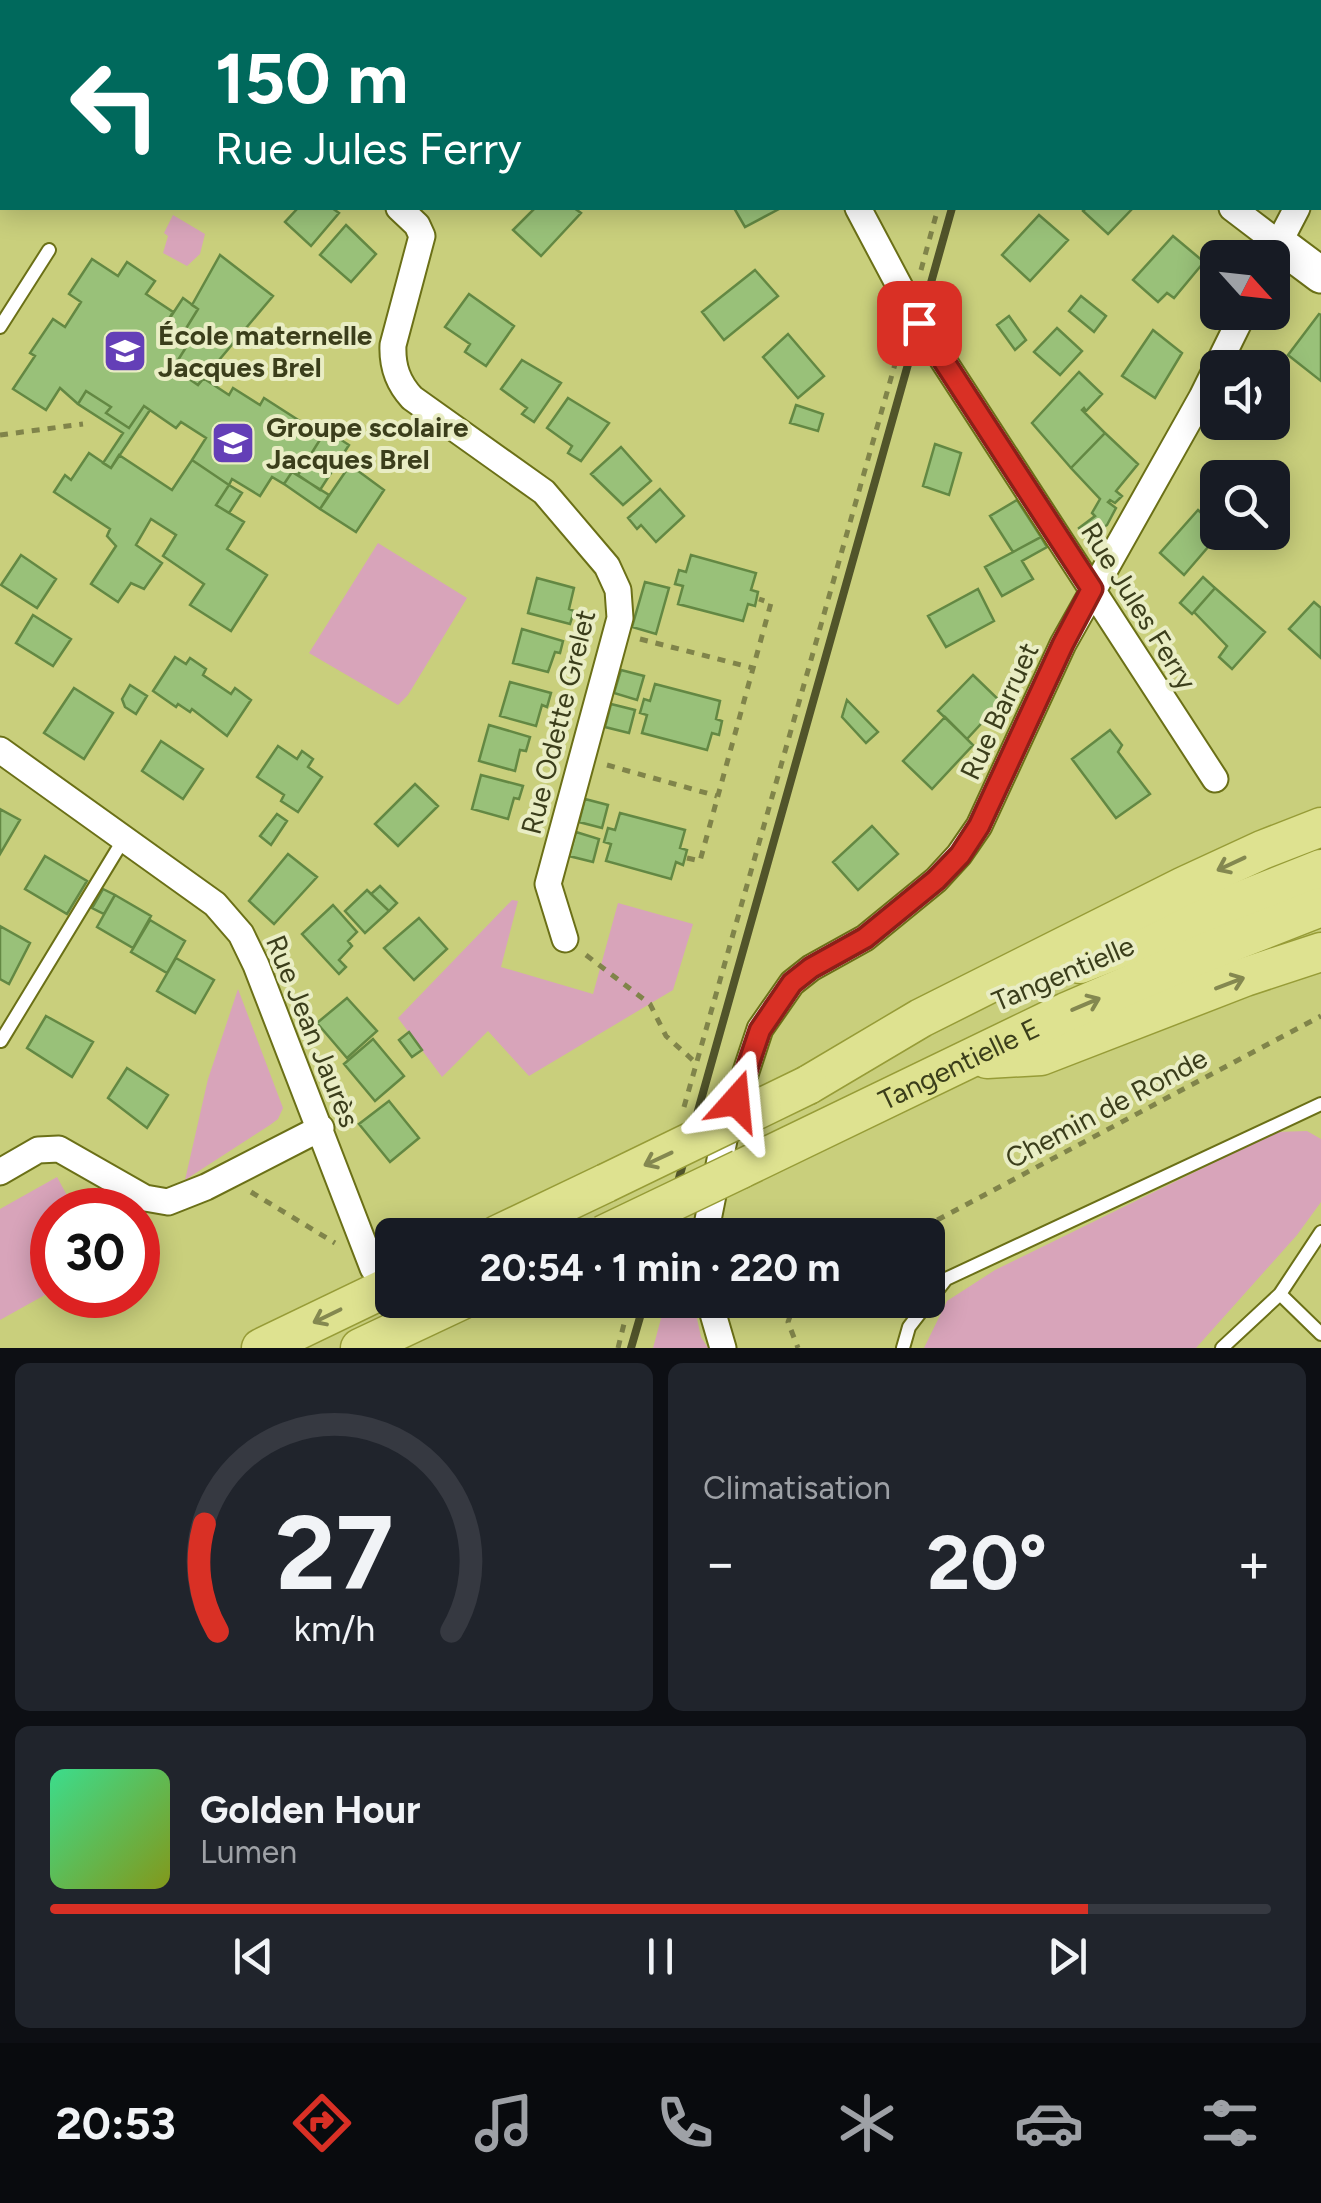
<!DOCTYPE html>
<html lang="fr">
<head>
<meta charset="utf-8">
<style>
  :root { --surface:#171b24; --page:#20242c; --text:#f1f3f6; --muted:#9ea1a6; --line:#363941; --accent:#d93025 }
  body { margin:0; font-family:Figtree,sans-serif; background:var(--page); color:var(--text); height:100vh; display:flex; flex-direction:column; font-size:38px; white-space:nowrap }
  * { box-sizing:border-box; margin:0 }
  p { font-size:32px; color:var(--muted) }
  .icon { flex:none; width:55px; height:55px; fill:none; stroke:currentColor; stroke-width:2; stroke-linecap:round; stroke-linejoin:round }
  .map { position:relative; height:1348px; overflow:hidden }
  .drawer { display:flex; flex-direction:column; gap:15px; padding:15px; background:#0d0f14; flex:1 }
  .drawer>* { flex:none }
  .hud { position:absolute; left:0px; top:0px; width:1322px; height:210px; box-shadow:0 5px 25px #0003; background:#00695c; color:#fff; overflow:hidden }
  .needle { width:65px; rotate:117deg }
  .controls { position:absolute; left:1200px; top:240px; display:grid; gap:20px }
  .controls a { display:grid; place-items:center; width:90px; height:90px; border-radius:15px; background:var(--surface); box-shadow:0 5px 25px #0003; font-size:50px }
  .speed { position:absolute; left:30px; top:1188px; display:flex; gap:20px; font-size:50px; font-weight:700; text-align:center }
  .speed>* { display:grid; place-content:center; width:130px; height:130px; border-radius:50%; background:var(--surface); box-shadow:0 5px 25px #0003; line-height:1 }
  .speed .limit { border:15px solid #d22; background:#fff; color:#111 }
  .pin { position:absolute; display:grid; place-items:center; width:85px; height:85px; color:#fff; margin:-42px; border-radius:20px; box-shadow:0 5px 15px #0006 }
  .me { position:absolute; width:110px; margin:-55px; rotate:18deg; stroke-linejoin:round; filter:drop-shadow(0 0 8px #0008) }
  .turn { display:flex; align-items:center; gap:35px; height:210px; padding:0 50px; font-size:45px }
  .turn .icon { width:130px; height:130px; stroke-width:2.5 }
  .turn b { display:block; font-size:70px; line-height:85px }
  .big { font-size:75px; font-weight:700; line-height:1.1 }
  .drawer .tile { flex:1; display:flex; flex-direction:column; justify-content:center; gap:15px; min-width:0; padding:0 35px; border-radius:15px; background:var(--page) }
  .drawer .dial { align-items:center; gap:0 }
  .dial svg { height:260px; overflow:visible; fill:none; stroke:var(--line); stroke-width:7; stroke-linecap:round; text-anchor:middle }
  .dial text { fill:var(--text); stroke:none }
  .song { display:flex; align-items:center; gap:30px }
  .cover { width:120px; height:120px; border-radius:15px; background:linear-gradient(135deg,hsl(150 70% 55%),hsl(70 70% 35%)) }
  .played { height:10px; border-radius:5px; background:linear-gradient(90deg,var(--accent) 85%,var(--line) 85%) }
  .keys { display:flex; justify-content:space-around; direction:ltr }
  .heat { display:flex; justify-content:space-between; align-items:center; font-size:55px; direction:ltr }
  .drawer .tiles { flex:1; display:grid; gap:15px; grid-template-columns:1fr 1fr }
  .tile:last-child { grid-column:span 2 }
  .trip { position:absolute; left:375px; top:1218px; width:570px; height:100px; border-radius:15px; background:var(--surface); box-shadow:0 5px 25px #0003; font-weight:700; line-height:100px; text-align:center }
  .dock { display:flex; height:160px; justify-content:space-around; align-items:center; background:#090b0e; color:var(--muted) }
  .dock .icon { width:70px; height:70px }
  .dock .current { color:var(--accent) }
  .dock b { font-size:45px; color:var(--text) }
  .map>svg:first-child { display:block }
  .green { fill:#d8a4ba }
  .building { fill:#99c179; stroke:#638843; stroke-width:2.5 }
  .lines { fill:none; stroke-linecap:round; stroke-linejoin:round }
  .lane-casing { stroke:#6b7017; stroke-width:16 }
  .street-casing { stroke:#6b7017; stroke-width:29 }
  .secondary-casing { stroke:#6b7017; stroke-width:39 }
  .primary-casing { stroke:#979c37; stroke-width:41 }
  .path { stroke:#80844a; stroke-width:5; stroke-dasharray:8 8; stroke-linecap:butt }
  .lane { stroke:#fff; stroke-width:12 }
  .street { stroke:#fff; stroke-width:25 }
  .secondary { stroke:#fff; stroke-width:35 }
  .primary { stroke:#dee290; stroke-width:38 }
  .rail { stroke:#51542a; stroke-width:8 }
  .primary-bridge-casing { stroke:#979c37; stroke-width:41; stroke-linecap:butt }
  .primary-bridge { stroke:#dee290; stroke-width:38 }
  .oneway { stroke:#848850 }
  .route-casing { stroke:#8d1f18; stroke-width:25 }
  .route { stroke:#d93025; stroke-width:18 }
  .labels { text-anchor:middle; stroke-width:8; stroke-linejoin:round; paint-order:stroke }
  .poi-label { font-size:28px; font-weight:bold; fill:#3b3e1b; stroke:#e9edc4; text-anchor:start }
  .street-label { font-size:28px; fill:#3b3e1b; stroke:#e9edc4 }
</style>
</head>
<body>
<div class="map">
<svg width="1321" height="1348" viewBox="0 0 1321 1348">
  <rect width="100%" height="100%" fill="#c9cf7c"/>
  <path class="green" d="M173,215l32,19 -5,20 -13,12 -24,-13 5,-17 -4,-3z
    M378,543l89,55 -59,97 -10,10 -89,-52z
    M512,900l6,1 -17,66 92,27 25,-91 75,21 -20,66 -144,86 -41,-45 -46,46 -44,-59z
    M238,989l45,119 -5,11 -8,6 -85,55 23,-101z
    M1307,1131l14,8v63l-24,33 -101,113h-272l23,-47 48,-31 281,-138z
    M57,1177l18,33h-23v81l-52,29v-111z
    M666,1300h27l8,37 7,11h-55z"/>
  <path class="building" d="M298,208h34l7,5 -28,33 -26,-24z
    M535,208h39l7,5 -40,43 -28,-26z
    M734,208h47l-36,19z
    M1086,208h47l-25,26 -25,-23z
    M1039,215l29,25 -38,41 -28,-26z
    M346,225l30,29 -25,28 -31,-27z
    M1173,236l31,26 -30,36 -7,-5 -9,9 -25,-22z
    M220,255l53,41 -75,89 -25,-17 17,-27 -8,-6 16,-26 -6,-4z
    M92,259l26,17 9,-14 28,19 -9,13 27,18 -7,12 24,17 -17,27 25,17 5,-7 26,17 4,-7 27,17 4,-7 53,34 4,-6 5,4 -28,45 -6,-3 -8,12 -12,-7 -12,19 -28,-17 -3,6 -37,-25 14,-22 -25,-16 -5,6 -32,-22 -15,22 -23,-15 5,-6 -25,-16 -8,13 -18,-16 -14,22 -33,-21 22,-33 -5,-3 23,-34 12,8 16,-25 -12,-8z
    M755,270l23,26 -54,44 -22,-28z
    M469,294l45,32 -28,40 -21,-14 5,-8 -25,-17z
    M1081,296l25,20 -12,16 -25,-21z
    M183,298l15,11 -16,26 -16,-11z
    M1319,314l2,1v66l-33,-26z
    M1009,316l17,24 -11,10 -18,-25z
    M1057,328l25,23 -22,24 -26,-23z
    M1153,330l29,23 -27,45 -33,-22z
    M788,334l36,42 -26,22 -35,-41z
    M522,360l39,23 -27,39 -12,-8 5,-6 -26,-19z
    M1079,372l23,22 -16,17 -2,-3 -2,2 23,23 -34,35 -39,-45z
    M86,391l25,16 -5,6 23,15 15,-22 6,4 -39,58 -8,-5 20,-30 -45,-29z
    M568,398l41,25 -28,38 -13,-8 4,-7 -25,-18z
    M796,405l27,9 -5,17 -28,-8z
    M326,430l23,15 -29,45 -22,-15z
    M1105,433l33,31 -22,27 6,5 -7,7 -5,-3 -2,2 8,6 -9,17 -21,14 -7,-11 16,-12 -3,-3 8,-14 -29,-31z
    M935,444l26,9 -12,42 -26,-9z
    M621,447l30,34 -28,24 -32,-31z
    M89,453l22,15 8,-13 53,35 20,-30 37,25 -13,20 28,17 -17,27 40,26 -36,56 -41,-26 14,-21 -41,-28 13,-21 -25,-16 -15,26 26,18 -18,26 -13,-6 -13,19 -27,-18 25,-38 -9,-10 3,-7 -56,-37 11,-17 6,5z
    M350,465l34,25 -28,42 -36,-23z
    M292,472l37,23 -9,14 -36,-25z
    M229,485l13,8 -13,20 -13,-8z
    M660,489l24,27 -28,26 -15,-17 -4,4 -9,-11z
    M1017,500l24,37 -28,15 -23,-36z
    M1198,510l20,18v4h3l-37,43 -24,-22z
    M1041,537l6,10 -25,14 11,18 -31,17 -17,-29z
    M21,555l35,24 -19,29 -36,-23z
    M691,555l65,18 -5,17 7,2 -3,14 -7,-2 -5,17 -65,-17 5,-18 -8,-2 4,-14 7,2z
    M1203,577l12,11 -23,26 -12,-11z
    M537,578l37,10 -5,21 5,2 -4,13 -42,-11z
    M645,582l24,6 -13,46 -24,-7z
    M1215,588l50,44 -33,37 -13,-12 8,-11 -33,-34z
    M978,589l16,32 -48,26 -18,-31z
    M1314,602l7,6v50l-32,-29z
    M33,615l38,24 -18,27 -37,-23z
    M522,629l41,12 -3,12 -5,-1 -7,20 -35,-9z
    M175,657l11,7 4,-6 16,11 -3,6 28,19 4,-6 16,12 -24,36 -35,-27 -2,3 -12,-8 -2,3 -23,-16z
    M621,670l23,6 -7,24 -23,-7z
    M973,675l28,27 -34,37 -29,-28z
    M510,682l41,11 -4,14 -5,-2 -6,21 -36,-10z
    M655,684l65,17 -4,18 6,2 -3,14 -7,-2 -5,17 -65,-17 5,-18 -7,-2 4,-14 6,2z
    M130,685l17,11 -11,18 -11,-7 -3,-8z
    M74,688l39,25 -29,46 -40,-26z
    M847,700l31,32 -12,11 -24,-26z
    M611,704l24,6 -6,23 -24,-6z
    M945,717l28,28 -41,44 -29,-28z
    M489,725l41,12 -4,14 -6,-1 -5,21 -36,-10z
    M1110,730l12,15 -4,7 32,42 -34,24 -44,-59z
    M161,741l42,28 -20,30 -41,-28z
    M278,746l19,13 5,-8 11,8 -5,8 14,10 -24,35 -17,-11 3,-6 -27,-18z
    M481,775l42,11 -4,13 -5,-1 -6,21 -36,-10z
    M415,784l23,22 -40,40 -23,-22z
    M585,799l23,6 -6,23 -23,-6z
    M0,809l20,11 -20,34z
    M620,813l65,17 -5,18 7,2 -4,15 -7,-3 -5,17 -65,-18 5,-17 -7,-2 4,-14 7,2z
    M277,814l10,7 -16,24 -11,-9z
    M872,826l26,28 -40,36 -25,-28z
    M576,832l23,7 -6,23 -24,-6z
    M288,854l29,23 -43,47 -25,-23z
    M45,856l42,25 -20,33 -42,-25z
    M380,886l17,17 -8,8 -18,-17z
    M103,889l12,6 -11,19 -12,-6z
    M367,890l22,21 -24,22 -20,-22z
    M115,895l36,21 -18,32 -36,-21z
    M333,905l24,27 -9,9 4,5 -13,14 7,7 -7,7 -37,-40z
    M419,918l28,31 -33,31 -30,-32z
    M150,920l35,21 -18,32 -36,-21z
    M0,926l30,17 -21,41 -9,-5z
    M176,958l38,22 -19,33 -38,-22z
    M347,998l30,33 -30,27 -30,-35z
    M46,1016l47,26 -21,35 -45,-29z
    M409,1032l13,18 -10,7 -13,-17z
    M373,1039l31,37 -29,25 -31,-37z
    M127,1068l41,27 -21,33 -39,-30z
    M389,1101l30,37 -29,24 -31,-38z"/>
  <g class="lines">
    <defs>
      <path id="lane" d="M0,327l49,-77
        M1,1041l124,-204
        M1280,1294l41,40
        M903,1348l6,-21 37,-48 375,-175
        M1222,1348l58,-54 41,-62"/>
      <path id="street" d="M188,0l1,2
        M739,0l2,2
        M1234,2l1,-2
        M1320,162l1,-2
        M0,192h2
        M399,208l18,17 5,11 -29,109c-1,22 5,38 19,53l132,94 63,74 11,24 2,28 -72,266 17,55
        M858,208l61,115 296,456
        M1232,208l46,35
        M1271,258l26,-50
        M0,750l215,154 26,30 15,31 117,303
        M0,1172l38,-22 21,-1 86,49 23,4 38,-15 115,-59
        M705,1235l20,-100 35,-106 32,-46 19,-15 54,-30 71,-58 23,-25 20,-29 84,-182 139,-247 42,-85
        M709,1300l14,48"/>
      <path id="secondary" d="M1278,243l43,32"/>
      <g id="primary">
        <path d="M1080,964l241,-95"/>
        <path d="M987,1059l54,-3 204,-79 76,-25"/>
        <path d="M808,1085l113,-67 263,-132 78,-36 59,-23"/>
        <path id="s1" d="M741,1169l325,-157 133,-57 122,-48"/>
        <path d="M497,1235l109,-52"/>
        <path d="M261,1348l131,-63"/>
        <path d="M360,1348l102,-48"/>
      </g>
    </defs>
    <use href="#lane" class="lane-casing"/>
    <use href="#street" class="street-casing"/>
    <use href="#secondary" class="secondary-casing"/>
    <use href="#primary" class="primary-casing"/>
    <path class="path" d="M996,2l1,-2
      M0,61l2,1
      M921,270l17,-62
      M0,435l83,-11
      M640,639l113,29
      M607,765l110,31
      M687,858l13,3 71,-258 -12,-4
      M586,955l64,49 16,32 30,27
      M684,1107l217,-764
      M251,1192l84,51
      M909,1235l412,-219
      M796,1300l-8,22 10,26
      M618,1348l12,-48"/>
    <use href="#lane" class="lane"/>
    <use href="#street" class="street"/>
    <use href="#secondary" class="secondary"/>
    <use href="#primary" class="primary"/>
    <path class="rail" d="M1011,2l1,-2
      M663,1235l289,-1027
      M631,1348l14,-48"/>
    <defs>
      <path id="primary-bridge" d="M606,1183l202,-98
        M603,1235l138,-66"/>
    </defs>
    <use href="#primary-bridge" class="primary-bridge-casing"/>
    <use href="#primary-bridge" class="primary-bridge"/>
  </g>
  <defs><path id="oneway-shaft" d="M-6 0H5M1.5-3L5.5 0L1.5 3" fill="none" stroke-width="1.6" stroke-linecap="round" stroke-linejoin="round" transform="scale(2.5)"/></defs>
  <g class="oneway">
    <use href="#oneway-shaft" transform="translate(1231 864) rotate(155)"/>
    <use href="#oneway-shaft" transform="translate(1230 983) rotate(-21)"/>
    <use href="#oneway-shaft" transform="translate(1086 1004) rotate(-23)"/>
    <use href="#oneway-shaft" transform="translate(658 1159) rotate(155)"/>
    <use href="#oneway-shaft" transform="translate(327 1316) rotate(154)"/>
  </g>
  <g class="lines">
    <defs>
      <path id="route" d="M736,1101l24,-71 32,-47 19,-15 54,-30 71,-58 24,-25 19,-29 84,-182 29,-55 -173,-266"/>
    </defs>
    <use href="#route" class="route-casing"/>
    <use href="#route" class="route"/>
  </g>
  <defs>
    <symbol id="school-square" viewBox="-11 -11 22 22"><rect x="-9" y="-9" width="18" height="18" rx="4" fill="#643fb7" stroke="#e9edc4"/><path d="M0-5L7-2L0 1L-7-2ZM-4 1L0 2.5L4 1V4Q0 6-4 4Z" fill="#fff"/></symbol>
  </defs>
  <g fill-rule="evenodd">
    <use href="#school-square" x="100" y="326" width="50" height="50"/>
    <use href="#school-square" x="208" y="418" width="50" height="50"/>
  </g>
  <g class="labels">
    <g class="poi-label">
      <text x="158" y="345">École maternelle<tspan x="158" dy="32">Jacques Brel</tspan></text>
      <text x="266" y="437">Groupe scolaire<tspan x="266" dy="32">Jacques Brel</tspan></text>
    </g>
    <g class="street-label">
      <text transform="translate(1139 606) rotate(58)" y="10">Rue Jules Ferry</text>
      <text transform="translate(999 711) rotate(-65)" y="10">Rue Barruet</text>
      <text transform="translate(558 722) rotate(-76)" y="10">Rue Odette Grelet</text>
      <text transform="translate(1063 973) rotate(-23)" y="10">Tangentielle</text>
      <text transform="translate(313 1031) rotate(68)" y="10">Rue Jean Jaurès</text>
      <text dy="10" stroke="none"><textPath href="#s1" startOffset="242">Tangentielle E</textPath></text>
      <text transform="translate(1106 1108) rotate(-28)" y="10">Chemin de Ronde</text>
    </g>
  </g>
</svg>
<div class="controls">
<a><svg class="needle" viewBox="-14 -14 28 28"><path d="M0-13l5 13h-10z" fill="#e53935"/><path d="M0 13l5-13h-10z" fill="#9ea1a6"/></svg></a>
<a><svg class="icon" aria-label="sound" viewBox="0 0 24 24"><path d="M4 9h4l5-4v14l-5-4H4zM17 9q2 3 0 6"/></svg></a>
<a><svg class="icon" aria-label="search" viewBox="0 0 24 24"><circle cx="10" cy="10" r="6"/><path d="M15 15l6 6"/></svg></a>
</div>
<div class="speed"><div class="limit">30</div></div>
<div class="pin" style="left:919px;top:323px;background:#d93025"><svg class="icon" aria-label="arrive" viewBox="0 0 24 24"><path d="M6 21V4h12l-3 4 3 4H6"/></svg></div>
<svg class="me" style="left:736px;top:1101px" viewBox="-20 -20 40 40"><path d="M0-17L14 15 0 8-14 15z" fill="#d93025" stroke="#fff" stroke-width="4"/></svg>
<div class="trip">20:54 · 1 min · 220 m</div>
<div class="hud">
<div class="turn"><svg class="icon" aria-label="left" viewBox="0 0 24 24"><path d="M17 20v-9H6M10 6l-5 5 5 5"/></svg><div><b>150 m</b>Rue Jules Ferry</div></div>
</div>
</div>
<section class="drawer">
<div class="tiles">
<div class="tile dial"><svg viewBox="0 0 100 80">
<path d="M14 69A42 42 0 1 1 86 69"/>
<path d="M14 69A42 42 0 0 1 10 36" stroke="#d93025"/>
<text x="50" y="56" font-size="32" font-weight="700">27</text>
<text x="50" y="72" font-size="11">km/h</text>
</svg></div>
<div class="tile"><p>Climatisation</p>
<div class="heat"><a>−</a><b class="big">20°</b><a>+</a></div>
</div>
<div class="tile">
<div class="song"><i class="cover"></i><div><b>Golden Hour</b><p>Lumen</p></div></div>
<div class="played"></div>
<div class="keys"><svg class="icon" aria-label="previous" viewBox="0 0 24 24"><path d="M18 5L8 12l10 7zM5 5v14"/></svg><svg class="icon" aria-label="pause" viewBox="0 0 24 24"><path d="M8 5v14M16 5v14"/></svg><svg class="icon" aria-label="next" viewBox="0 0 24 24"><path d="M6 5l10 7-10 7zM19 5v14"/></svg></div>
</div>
</div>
</section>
<nav class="dock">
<b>20:53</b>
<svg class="icon current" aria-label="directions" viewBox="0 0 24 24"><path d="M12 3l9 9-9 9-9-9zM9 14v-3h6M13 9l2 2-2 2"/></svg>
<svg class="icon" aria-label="music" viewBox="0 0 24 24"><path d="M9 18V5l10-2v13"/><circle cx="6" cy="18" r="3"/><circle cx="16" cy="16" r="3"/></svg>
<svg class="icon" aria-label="phone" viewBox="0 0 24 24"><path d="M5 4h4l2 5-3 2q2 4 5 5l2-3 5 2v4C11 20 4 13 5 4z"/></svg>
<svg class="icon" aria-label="climate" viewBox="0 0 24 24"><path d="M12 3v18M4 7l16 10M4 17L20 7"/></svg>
<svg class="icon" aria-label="car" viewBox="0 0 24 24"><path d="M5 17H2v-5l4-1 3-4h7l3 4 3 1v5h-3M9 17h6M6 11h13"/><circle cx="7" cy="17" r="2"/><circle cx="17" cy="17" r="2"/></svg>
<svg class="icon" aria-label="filters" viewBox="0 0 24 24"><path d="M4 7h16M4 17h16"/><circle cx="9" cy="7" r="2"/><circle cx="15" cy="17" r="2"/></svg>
</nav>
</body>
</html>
